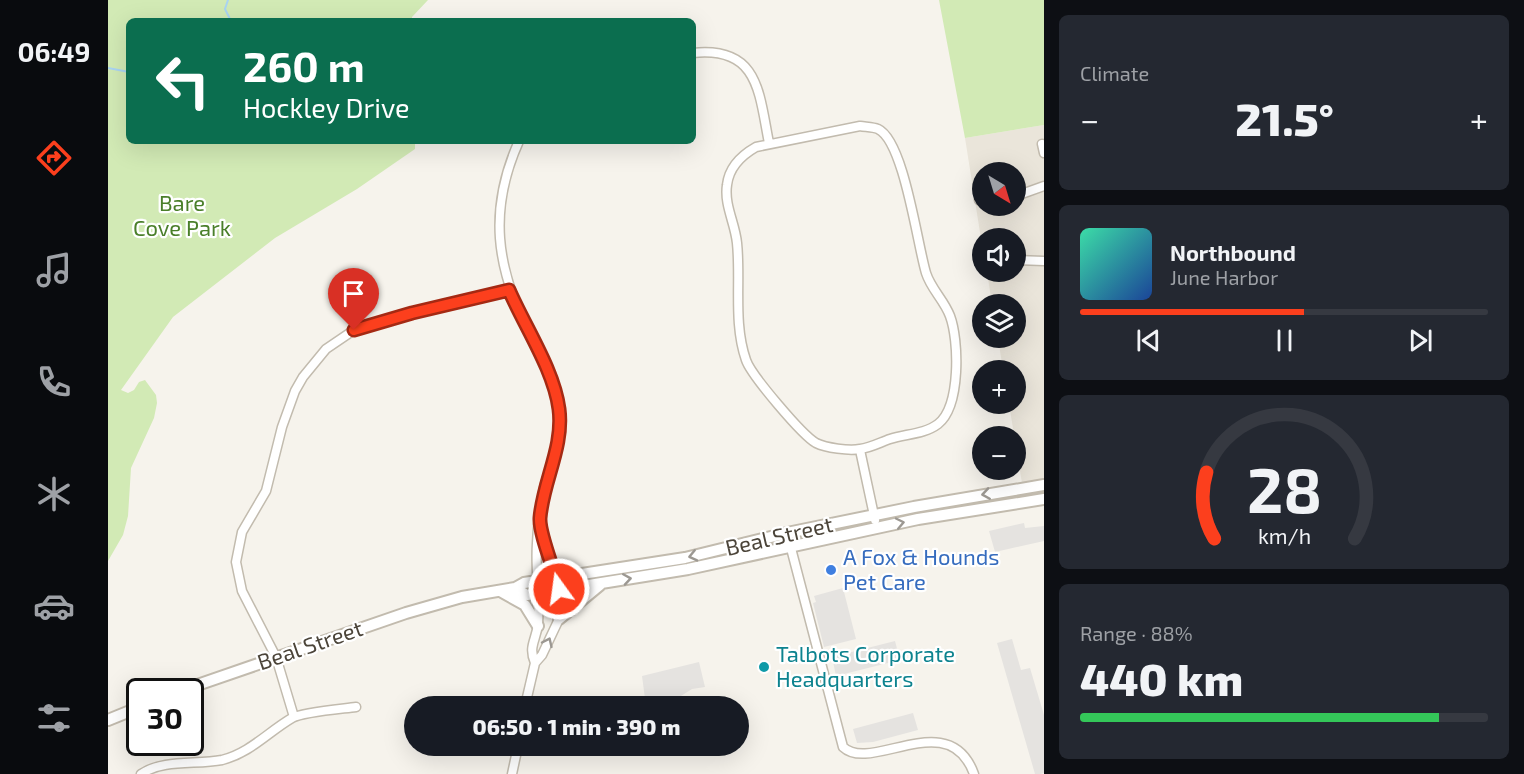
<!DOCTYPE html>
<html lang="en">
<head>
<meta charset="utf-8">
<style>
  :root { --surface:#171b24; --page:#242831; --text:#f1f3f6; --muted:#9ea1a6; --line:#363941; --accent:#fc3f1d }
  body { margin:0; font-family:"Exo 2",sans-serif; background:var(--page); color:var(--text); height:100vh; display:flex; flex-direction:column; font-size:22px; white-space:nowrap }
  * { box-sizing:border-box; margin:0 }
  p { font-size:20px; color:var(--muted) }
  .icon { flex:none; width:33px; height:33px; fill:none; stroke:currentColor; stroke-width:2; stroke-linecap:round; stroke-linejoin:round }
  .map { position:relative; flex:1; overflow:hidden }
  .panel { display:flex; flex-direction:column; gap:15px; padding:15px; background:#0d0f14; width:480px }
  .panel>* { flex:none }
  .banner { position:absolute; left:18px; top:18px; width:570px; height:126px; border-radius:9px; box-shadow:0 6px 24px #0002; background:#0b6e4f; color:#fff; overflow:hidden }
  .needle { width:39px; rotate:142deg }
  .controls { position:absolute; left:864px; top:162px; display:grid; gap:12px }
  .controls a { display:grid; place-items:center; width:54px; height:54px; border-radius:50%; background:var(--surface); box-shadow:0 6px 24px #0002; font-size:30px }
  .speed { position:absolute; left:18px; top:678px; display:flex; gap:12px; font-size:30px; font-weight:700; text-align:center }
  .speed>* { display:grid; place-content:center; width:78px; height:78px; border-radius:50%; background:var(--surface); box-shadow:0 6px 24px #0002; line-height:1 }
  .speed .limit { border:3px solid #111; border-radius:9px; background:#fff; color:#111 }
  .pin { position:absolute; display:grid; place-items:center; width:51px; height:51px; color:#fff; margin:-62px -26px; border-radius:50% 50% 50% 0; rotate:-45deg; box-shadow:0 0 6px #0007 }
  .pin .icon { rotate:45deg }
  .me { position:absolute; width:66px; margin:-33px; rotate:346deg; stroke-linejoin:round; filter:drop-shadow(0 0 4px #0008) }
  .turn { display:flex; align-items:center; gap:21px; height:126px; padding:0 18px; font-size:27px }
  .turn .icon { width:78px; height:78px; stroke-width:2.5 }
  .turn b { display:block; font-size:42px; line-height:51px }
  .big { font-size:45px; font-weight:800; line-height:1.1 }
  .panel .tile { flex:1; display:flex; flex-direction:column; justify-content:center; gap:9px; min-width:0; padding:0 21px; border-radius:9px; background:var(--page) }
  .panel .dial { align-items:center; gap:0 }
  .dial svg { height:156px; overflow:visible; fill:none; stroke:var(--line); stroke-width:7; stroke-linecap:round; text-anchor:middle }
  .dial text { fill:var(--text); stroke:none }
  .song { display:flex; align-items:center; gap:18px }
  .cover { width:72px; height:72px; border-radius:9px; background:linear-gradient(135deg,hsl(160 70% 55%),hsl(220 70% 35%)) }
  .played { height:6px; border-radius:3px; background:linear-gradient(90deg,var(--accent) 55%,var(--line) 55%) }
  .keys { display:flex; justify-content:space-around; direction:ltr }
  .heat { display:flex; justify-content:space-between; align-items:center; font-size:33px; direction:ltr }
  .charge { height:9px; border-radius:4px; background:linear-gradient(90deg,#34c759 88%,var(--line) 0) }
  .trip { position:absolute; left:296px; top:696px; width:345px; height:60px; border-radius:30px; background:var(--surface); box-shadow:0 6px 24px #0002; font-weight:800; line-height:60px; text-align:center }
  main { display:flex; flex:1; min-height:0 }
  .menu { display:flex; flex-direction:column; width:108px; justify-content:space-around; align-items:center; background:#090b0e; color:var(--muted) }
  .menu .icon { width:42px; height:42px }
  .menu .on { color:var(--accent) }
  .menu b { font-size:27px; color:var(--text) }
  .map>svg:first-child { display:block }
  .residential { fill:#eae5da; fill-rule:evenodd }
  .green { fill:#d2eab5 }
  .parking { fill:#e5e3e0 }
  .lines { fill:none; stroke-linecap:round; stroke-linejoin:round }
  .stream { stroke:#a9d4f2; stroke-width:2 }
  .minor-casing { stroke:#c2bbae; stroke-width:11 }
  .tertiary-casing { stroke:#c2bbae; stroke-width:14 }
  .minor { stroke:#fff; stroke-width:8 }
  .tertiary { stroke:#fff; stroke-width:10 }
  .oneway { stroke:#9c9892 }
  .route-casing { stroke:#a42913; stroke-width:15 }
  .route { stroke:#fc3f1d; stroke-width:10 }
  .shop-dot { fill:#3f7fe0; stroke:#fff; stroke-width:2 }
  .culture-dot { fill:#0f9aa8; stroke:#fff; stroke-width:2 }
  .labels { text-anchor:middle; stroke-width:4.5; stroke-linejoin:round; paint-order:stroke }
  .park-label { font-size:22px; fill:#4a7f2a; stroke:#fff }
  .street-label { font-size:22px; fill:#4b4439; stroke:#fff }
  .shop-label { font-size:22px; fill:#366cbe; stroke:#fff; text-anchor:start }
  .culture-label { font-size:22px; fill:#0d838f; stroke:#fff; text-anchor:start }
</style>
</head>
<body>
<main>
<nav class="menu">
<b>06:49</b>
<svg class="icon on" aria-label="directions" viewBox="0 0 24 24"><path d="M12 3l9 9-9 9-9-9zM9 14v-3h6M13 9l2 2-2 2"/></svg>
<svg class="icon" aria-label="music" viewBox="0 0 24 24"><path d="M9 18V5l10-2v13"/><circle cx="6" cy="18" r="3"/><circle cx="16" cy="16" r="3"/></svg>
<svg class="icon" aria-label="phone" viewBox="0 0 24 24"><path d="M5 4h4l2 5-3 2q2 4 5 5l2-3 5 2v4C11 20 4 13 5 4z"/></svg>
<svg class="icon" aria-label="climate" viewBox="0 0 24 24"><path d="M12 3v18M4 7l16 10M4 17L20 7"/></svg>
<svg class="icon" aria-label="car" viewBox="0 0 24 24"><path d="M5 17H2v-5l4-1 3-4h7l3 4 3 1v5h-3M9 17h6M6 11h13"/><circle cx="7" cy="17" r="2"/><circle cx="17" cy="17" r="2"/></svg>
<svg class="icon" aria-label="filters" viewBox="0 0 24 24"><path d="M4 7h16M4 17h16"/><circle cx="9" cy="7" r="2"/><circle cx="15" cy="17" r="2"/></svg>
</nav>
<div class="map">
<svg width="936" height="774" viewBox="0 0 936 774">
  <rect width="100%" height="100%" fill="#f6f3ec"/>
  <path class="residential" d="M936,125v355l-22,3 -13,-79h7v-34h-13l-5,-32h18v-34h-24l-5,-32h29v-34h-34v7l-17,-107zM874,172h34v34h-34z"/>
  <path class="green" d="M0,0h320l-16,17v4h-283v120h286v8l-58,40 -82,49 -102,79 -52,73 7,3 6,-3 5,-8 6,-2 11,15 1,8 -3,15 -23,50 -3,48 -5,19 -15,26z
    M831,0h105v125l-79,13z"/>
  <path class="parking" d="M916,523l1,5 19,-2v15l-49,11 -6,-21z
    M735,588l13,51 -32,8 -11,-44 3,-1 -2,-6z
    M904,639l9,31 9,-2 14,47v58l-4,1h-5l-38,-131z
    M787,641l5,19 -64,16 -4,-19z
    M591,662l6,25 -13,2 -27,17h-19l-4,-30z
    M805,713l5,17 -45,12 -16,1 -4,-14z"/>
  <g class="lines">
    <path class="stream" d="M120,0l-3,9 6,12
      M0,68l21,4"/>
    <defs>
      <path id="minor" d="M585,53c66,-7 66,40 76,90
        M752,126c6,1 13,1 18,3 26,12 39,114 48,144 5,16 18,27 24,43 9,24 11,90 -12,108 -13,10 -33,10 -48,15 -9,3 -20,9 -30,10 -11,2 -34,-1 -44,-6 -14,-8 -65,-68 -70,-83 -13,-37 -5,-79 -9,-117 -2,-20 -13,-38 -10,-58 2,-18 15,-30 29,-38z
        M411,141c-31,69 -23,126 10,192 13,27 29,54 31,85 2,24 -10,47 -16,70 -4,17 -6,37 -7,55 -2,27 3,54 1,81 -2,17 -10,22 -3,39
        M934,144l2,9
        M908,196l28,-10
        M871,200h3
        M908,260l28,1
        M752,450l15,70
        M679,533l56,214c28,27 106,-42 131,27
        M417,706l10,-43 7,-8 17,-36v-30l-18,-65
        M186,717l-18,-60 -34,-66 -6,-29 6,-30 24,-41 16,-64 13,-36 8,-14 23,-28 28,-19 58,-17 97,-23
        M33,774c23,-15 54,-9 81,-14 28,-7 46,-28 70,-42 11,-6 49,-9 64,-11
        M404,774l6,-28"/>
      <path id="tertiary" d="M407,588l12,7 161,-26 230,-50 126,-20
        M392,591l25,14 13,21
        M451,619l41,-34
        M69,692l229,-79 56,-16 53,-9 9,-5 161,-25 102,-25 127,-26 130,-22
        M0,720l32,-13"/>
    </defs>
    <use href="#minor" class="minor-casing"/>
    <use href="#tertiary" class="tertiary-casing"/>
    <use href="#minor" class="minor"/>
    <use href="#tertiary" class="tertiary"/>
  </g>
  <defs><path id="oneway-chevron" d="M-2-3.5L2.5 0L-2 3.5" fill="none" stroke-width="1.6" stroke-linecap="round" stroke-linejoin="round" transform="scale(1.5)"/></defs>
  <g class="oneway">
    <use href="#oneway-chevron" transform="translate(878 494) rotate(171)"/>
    <use href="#oneway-chevron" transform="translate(792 523) rotate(-12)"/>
    <use href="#oneway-chevron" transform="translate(585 556) rotate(167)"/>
    <use href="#oneway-chevron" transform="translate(519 579) rotate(-9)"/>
    <use href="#oneway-chevron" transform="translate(440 642) rotate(-65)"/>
  </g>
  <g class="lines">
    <defs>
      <path id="route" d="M246,330l58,-17 97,-23c16,37 45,80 50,119 5,38 -16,72 -19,109 -1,16 15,53 19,71"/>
    </defs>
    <use href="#route" class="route-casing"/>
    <use href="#route" class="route"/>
  </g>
  <circle class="shop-dot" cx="723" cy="570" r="6"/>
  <circle class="culture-dot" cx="656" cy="667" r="6"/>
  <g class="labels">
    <g class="park-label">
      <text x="74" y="211">Bare<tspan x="74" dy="25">Cove Park</tspan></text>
    </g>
    <g class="street-label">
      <text transform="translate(671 536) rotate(-13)" y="8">Beal Street</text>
      <text transform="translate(202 645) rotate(-19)" y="8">Beal Street</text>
    </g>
    <g class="shop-label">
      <text x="735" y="565">A Fox &amp; Hounds<tspan x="735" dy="25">Pet Care</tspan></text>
    </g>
    <g class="culture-label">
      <text x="668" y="662">Talbots Corporate<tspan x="668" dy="25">Headquarters</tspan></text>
    </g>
  </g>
</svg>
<div class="controls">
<a><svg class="needle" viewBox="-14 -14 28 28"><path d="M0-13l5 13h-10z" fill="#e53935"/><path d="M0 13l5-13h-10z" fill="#9ea1a6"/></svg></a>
<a><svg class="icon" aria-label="sound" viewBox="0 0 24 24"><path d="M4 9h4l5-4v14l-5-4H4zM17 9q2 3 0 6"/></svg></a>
<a><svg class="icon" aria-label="layers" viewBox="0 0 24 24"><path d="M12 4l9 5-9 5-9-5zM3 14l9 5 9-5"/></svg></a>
<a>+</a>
<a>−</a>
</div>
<div class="speed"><div class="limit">30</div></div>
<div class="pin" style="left:246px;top:330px;background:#d93025"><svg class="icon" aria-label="arrive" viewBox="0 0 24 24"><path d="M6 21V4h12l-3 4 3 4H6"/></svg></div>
<svg class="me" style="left:451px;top:589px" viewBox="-20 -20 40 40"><circle r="17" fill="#fc3f1d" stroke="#fff" stroke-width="3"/><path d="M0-11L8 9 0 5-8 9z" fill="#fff"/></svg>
<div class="trip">06:50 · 1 min · 390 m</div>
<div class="banner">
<div class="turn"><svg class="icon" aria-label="left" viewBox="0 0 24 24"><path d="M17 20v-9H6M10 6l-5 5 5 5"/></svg><div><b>260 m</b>Hockley Drive</div></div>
</div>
</div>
<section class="panel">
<div class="tile"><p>Climate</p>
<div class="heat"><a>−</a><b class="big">21.5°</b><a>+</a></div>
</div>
<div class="tile">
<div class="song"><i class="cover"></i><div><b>Northbound</b><p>June Harbor</p></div></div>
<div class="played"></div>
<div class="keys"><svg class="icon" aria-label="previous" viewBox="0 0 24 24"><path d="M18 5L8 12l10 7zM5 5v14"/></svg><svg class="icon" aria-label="pause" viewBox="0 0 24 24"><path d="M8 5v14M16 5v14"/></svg><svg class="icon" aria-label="next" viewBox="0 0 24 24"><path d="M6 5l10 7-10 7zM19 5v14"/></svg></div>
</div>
<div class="tile dial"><svg viewBox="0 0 100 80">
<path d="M14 69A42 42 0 1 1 86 69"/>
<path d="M14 69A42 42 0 0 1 10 35" stroke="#fc3f1d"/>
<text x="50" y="56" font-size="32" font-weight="700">28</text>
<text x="50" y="72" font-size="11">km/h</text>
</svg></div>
<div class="tile"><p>Range · 88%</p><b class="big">440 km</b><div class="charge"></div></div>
</section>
</main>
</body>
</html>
